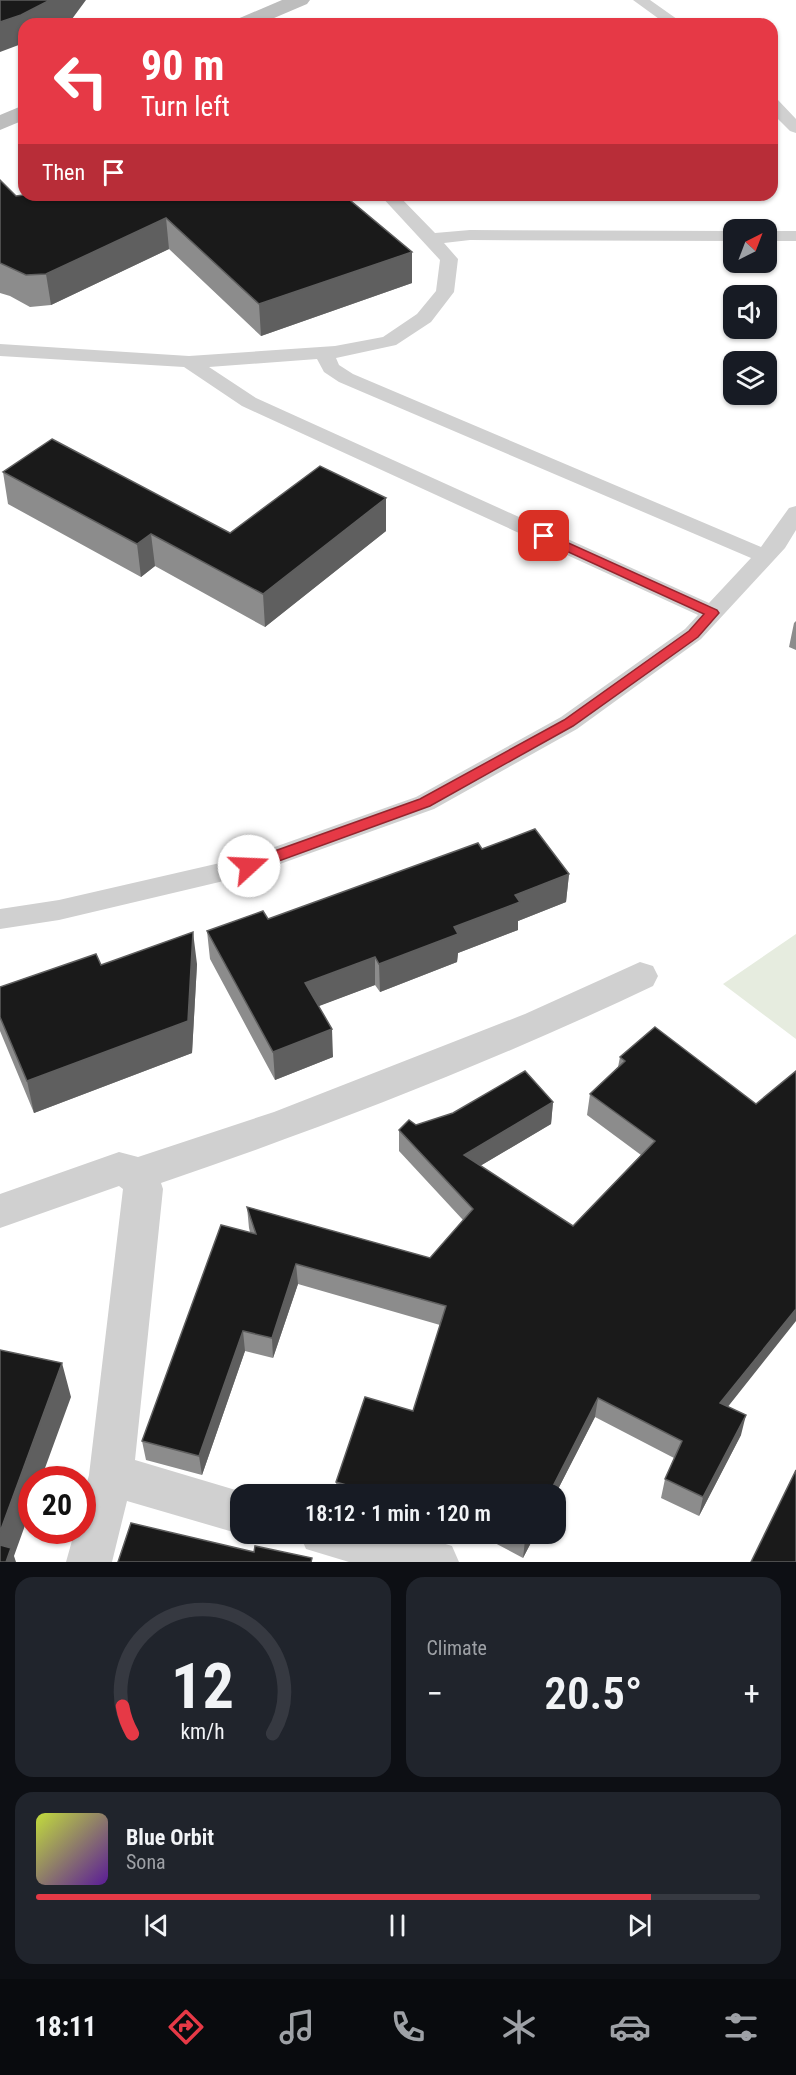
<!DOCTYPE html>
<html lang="en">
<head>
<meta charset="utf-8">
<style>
  :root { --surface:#171b24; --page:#20242c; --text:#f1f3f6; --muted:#9ea1a6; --line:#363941; --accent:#e63946 }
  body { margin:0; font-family:"Roboto Condensed",sans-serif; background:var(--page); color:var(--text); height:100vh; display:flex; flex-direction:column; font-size:22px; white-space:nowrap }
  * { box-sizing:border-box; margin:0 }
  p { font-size:20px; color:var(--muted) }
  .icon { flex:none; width:33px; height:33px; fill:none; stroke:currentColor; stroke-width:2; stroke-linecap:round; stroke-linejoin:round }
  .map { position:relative; height:1562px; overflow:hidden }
  .details { display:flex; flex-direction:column; gap:15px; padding:15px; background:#0d0f14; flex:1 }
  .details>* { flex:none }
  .top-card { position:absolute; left:18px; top:18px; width:760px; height:183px; border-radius:18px; box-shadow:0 2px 4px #0004; background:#e63946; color:#fff; overflow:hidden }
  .needle { width:39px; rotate:42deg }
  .tools { position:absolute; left:723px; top:219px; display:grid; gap:12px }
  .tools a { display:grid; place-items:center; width:54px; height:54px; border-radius:12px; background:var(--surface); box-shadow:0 2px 4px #0004; font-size:30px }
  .speed { position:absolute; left:18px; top:1466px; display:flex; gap:12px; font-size:30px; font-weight:700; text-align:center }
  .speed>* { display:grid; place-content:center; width:78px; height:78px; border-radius:50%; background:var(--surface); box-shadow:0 2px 4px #0004; line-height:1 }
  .speed .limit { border:9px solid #d22; background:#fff; color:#111 }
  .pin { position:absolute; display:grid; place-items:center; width:51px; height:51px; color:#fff; margin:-26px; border-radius:12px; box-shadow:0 3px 9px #0006 }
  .me { position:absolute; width:66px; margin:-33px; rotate:70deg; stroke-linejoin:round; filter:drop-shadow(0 0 4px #0008) }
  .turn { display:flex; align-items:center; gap:21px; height:126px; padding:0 24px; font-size:27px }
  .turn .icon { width:78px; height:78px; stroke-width:2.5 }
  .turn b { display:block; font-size:42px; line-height:51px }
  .then { display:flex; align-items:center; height:57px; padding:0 24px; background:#0003; gap:12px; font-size:22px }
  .big { font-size:45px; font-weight:600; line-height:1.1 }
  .details .card { flex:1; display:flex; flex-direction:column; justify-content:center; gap:9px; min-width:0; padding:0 21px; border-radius:18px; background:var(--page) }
  .details .dial { align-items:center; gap:0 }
  .dial svg { height:156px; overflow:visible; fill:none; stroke:var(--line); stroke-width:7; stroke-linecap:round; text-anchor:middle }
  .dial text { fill:var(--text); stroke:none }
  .song { display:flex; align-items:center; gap:18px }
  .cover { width:72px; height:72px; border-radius:9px; background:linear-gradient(135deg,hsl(70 70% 55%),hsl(270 70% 35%)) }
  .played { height:6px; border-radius:3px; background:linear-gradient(90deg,var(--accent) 85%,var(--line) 85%) }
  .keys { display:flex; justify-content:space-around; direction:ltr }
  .heat { display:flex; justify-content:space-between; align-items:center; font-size:33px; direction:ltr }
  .details .tiles { flex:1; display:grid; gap:15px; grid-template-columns:1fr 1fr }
  .card:last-child { grid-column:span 2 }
  .trip { position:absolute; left:230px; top:1484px; width:336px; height:60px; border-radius:18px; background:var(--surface); box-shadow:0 2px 4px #0004; font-weight:600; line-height:60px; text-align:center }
  .tabs { display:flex; height:96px; justify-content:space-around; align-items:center; background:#090b0e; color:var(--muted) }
  .tabs .icon { width:42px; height:42px }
  .tabs .selected { color:var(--accent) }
  .tabs b { font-size:27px; color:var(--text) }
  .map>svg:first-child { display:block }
  .green { fill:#e6ecdf }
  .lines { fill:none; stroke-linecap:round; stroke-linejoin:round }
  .lane { fill:#d0d0d0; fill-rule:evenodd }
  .street { fill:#d0d0d0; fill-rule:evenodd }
  .secondary { fill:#bdbdbd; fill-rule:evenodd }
  .wall { fill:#8c8c8c }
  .shaded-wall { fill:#5f5f5f }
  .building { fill:#1a1a1a; stroke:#5f5f5f; stroke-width:1.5 }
  .route { fill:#e63946; stroke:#96252e; stroke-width:1.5 }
</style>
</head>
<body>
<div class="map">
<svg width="796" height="1562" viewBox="0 0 796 1562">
  <rect width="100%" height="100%" fill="#fff"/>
  <path class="green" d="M796,934v105l-73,-55z"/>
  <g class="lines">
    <path class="lane" d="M633,0h17l34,24h-18z
      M772,98l6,2 18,19v14l-6,-2 -18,-18z
      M380,195h18l37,38 35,-3 264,1v10l-264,-1 -26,3 14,16 -4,33 -23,30 -35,23 -60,13 3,7 14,9 408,173 28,-39 7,-2v24l-11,18 -84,91 -124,90 -143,80 -185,66 -190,45 -59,9v-20l59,-9 187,-43 170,-60 145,-80 124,-88 13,-14 -456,-209 -58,-39 -184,-11v-12l189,12 146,-10 48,-9 34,-23 19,-23 4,-31zM317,359l7,13 15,10 412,176 -42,45 -453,-205 -47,-31z
      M766,231h30v10h-30z"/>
    <path class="street" d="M640,962l13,4 5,10 -5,10c-160,76 -325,140 -492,197l2,6 -28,271 114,34h-9v39h2l-2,1 -113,-33 -15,61h-46l9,-32h7v-30l7,-25 34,-286 -4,-3 -119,42v-34l119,-42 19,5 136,-45 251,-98z
      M299,1533h111l42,13 7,16h-110l-43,-13z"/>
    <path class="secondary" d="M282,0h28l-3,4 -47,20h-28l3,-4z
      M24,105v15l-24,10v-15z"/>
  </g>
  <path class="wall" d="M0,180l16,16 335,5 61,82 -151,53 -92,-87 -118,56 -21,2 -20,-11 -10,-3z
    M3,472l227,61 156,-2 -121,96 -110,-61 -14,11 -133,-73z
    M796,621v29l-7,-3 5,-24z
    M482,849l87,25 -3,28 -48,19v9l-60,23 -1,9 -77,30 -5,-7 -57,21 15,51 -58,23 -65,-121 -3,-28 61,-12z
    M197,964l-5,89 -158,60 -34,-82v-44l101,-22z
    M655,1027l73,380 13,28 -42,81 -38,-18 4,-19 9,-21 -79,-41 -40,78v-1h-218l-1,-12 77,-71 27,-86 -142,-41 -25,74 -28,-7 -43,124 -56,-15 -4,-19 108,-209 -1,-4 -2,-21 183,51 33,-38 -64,-69v-21l17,-5 137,-23 -2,22 -71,42 93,60 68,-71 -54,-40 3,-21 28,-27 2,-10z
    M476,1533h60l-13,25z"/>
  <path class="shaded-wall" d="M50,0h36l-14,19 -11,5h-37v19l-24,9v-30z
    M166,218l3,31 -118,56 -5,-31z
    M412,252v31l-151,53 -2,-32z
    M386,498v33l-121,96 -2,-33z
    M151,534l4,32 -14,11 -4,-33z
    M569,874l-3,28 -48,19v9l-60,23 -1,9 -77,30 -1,-28 75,-37 61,-32z
    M193,932l4,32 -5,89 -158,60 -7,-32z
    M375,957v28l-69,26 -1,-28z
    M332,1029l1,28 -58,23 -2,-28z
    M553,1102l-2,22 -88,52 1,-21z
    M296,1264l2,20 -25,74 -1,-20z
    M796,1309v12l-81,102 5,-20z
    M243,1331l2,20 -43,124 -3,-19z
    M62,1363l9,34 -30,82h-9v27l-18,50 2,6h-14l-2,-5v-25z
    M598,1398l-3,19 -40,78v-1h-6z
    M746,1415l-5,20 -42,81 4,-19z
    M529,1533h7l-13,25 2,-18z"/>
  <path class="building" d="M0,0h50l-29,15 -21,7z
    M0,180l16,16 8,-1h326l1,6 61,51 -153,52 -93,-86 -120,56 -20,1 -26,-12z
    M52,439l178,94 90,-67 66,32 -123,96 -112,-60 -14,10 -134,-72z
    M535,829l34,45 -54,21 5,7 -66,25 4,7 -79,30 -4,-7 -70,26 27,46 -59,23 -66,-121 56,-20 5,8 210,-76 4,6z
    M193,932l-5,89 -161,60 -27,-64v-30l96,-33 5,11z
    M655,1027l101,77 40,-33v238l-76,94 26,12 -43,82 -38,-18 17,-38 -84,-43 -49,96h-172l-41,-12 29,-85 48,14 33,-105 -150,-42 -24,74 -29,-7 -44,125 -57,-15 79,-216 35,9 -9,-27 183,51 43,-49 -74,-79 10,-10 7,5 37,-12 72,-42 28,31 -89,53 109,71 82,-85 -65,-47 35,-33 -5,-4z
    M0,1350l62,13 -62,169z
    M796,1470v92h-45z
    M131,1523l123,29 1,-6 57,12 -1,4h-193z
    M512,1533h17l-4,7z
    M0,1545l11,3 -5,14h-6z"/>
  <path class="route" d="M544,532l173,78 2,3 -21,24 -125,89 -143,80 -176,64h-10l-2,-4 2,-4 176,-63 144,-79 125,-89 15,-17 -164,-75v-5z"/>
</svg>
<div class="tools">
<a><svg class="needle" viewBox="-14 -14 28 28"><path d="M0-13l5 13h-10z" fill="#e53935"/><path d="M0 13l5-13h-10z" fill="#9ea1a6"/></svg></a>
<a><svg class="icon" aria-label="sound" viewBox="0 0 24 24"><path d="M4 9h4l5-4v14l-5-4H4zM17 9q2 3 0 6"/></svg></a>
<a><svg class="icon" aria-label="layers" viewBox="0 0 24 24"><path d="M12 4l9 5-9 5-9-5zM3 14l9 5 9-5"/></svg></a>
</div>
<div class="speed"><div class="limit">20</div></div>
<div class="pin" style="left:544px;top:536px;background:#d93025"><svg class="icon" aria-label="arrive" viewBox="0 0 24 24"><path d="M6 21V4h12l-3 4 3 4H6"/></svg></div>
<svg class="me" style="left:249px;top:866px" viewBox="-20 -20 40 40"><circle r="19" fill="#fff"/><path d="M0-13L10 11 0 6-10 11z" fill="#e63946"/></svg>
<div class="trip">18:12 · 1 min · 120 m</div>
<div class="top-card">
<div class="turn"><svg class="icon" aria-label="left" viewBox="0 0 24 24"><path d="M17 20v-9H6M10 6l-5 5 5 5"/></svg><div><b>90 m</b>Turn left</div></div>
<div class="then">Then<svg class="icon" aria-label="arrive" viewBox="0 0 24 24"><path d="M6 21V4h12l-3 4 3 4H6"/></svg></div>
</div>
</div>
<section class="details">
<div class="tiles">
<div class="card dial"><svg viewBox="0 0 100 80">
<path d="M14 69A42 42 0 1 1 86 69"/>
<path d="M14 69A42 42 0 0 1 9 55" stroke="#e63946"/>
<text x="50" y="56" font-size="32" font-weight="700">12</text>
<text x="50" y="72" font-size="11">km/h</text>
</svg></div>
<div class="card"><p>Climate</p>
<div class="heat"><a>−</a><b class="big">20.5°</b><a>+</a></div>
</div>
<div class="card">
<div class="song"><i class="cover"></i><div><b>Blue Orbit</b><p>Sona</p></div></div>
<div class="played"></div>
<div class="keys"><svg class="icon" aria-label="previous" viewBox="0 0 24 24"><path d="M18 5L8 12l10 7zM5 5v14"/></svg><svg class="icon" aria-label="pause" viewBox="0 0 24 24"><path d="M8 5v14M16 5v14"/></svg><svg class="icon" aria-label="next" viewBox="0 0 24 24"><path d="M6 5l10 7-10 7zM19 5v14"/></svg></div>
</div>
</div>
</section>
<nav class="tabs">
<b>18:11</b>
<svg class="icon selected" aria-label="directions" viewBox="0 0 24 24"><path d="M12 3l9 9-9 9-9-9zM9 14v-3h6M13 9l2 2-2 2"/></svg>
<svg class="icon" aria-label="music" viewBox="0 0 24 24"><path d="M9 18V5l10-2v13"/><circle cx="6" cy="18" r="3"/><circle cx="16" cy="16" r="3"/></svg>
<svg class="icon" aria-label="phone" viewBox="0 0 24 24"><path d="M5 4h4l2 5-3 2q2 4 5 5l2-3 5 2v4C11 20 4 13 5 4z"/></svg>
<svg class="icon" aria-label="climate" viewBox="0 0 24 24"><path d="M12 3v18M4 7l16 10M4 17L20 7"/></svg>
<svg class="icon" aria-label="car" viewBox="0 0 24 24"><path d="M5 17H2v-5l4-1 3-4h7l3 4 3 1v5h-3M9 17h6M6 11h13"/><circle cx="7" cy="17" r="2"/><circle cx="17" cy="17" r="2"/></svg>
<svg class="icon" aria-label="filters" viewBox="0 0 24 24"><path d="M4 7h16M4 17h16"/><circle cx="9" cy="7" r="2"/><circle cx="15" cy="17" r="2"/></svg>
</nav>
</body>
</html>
